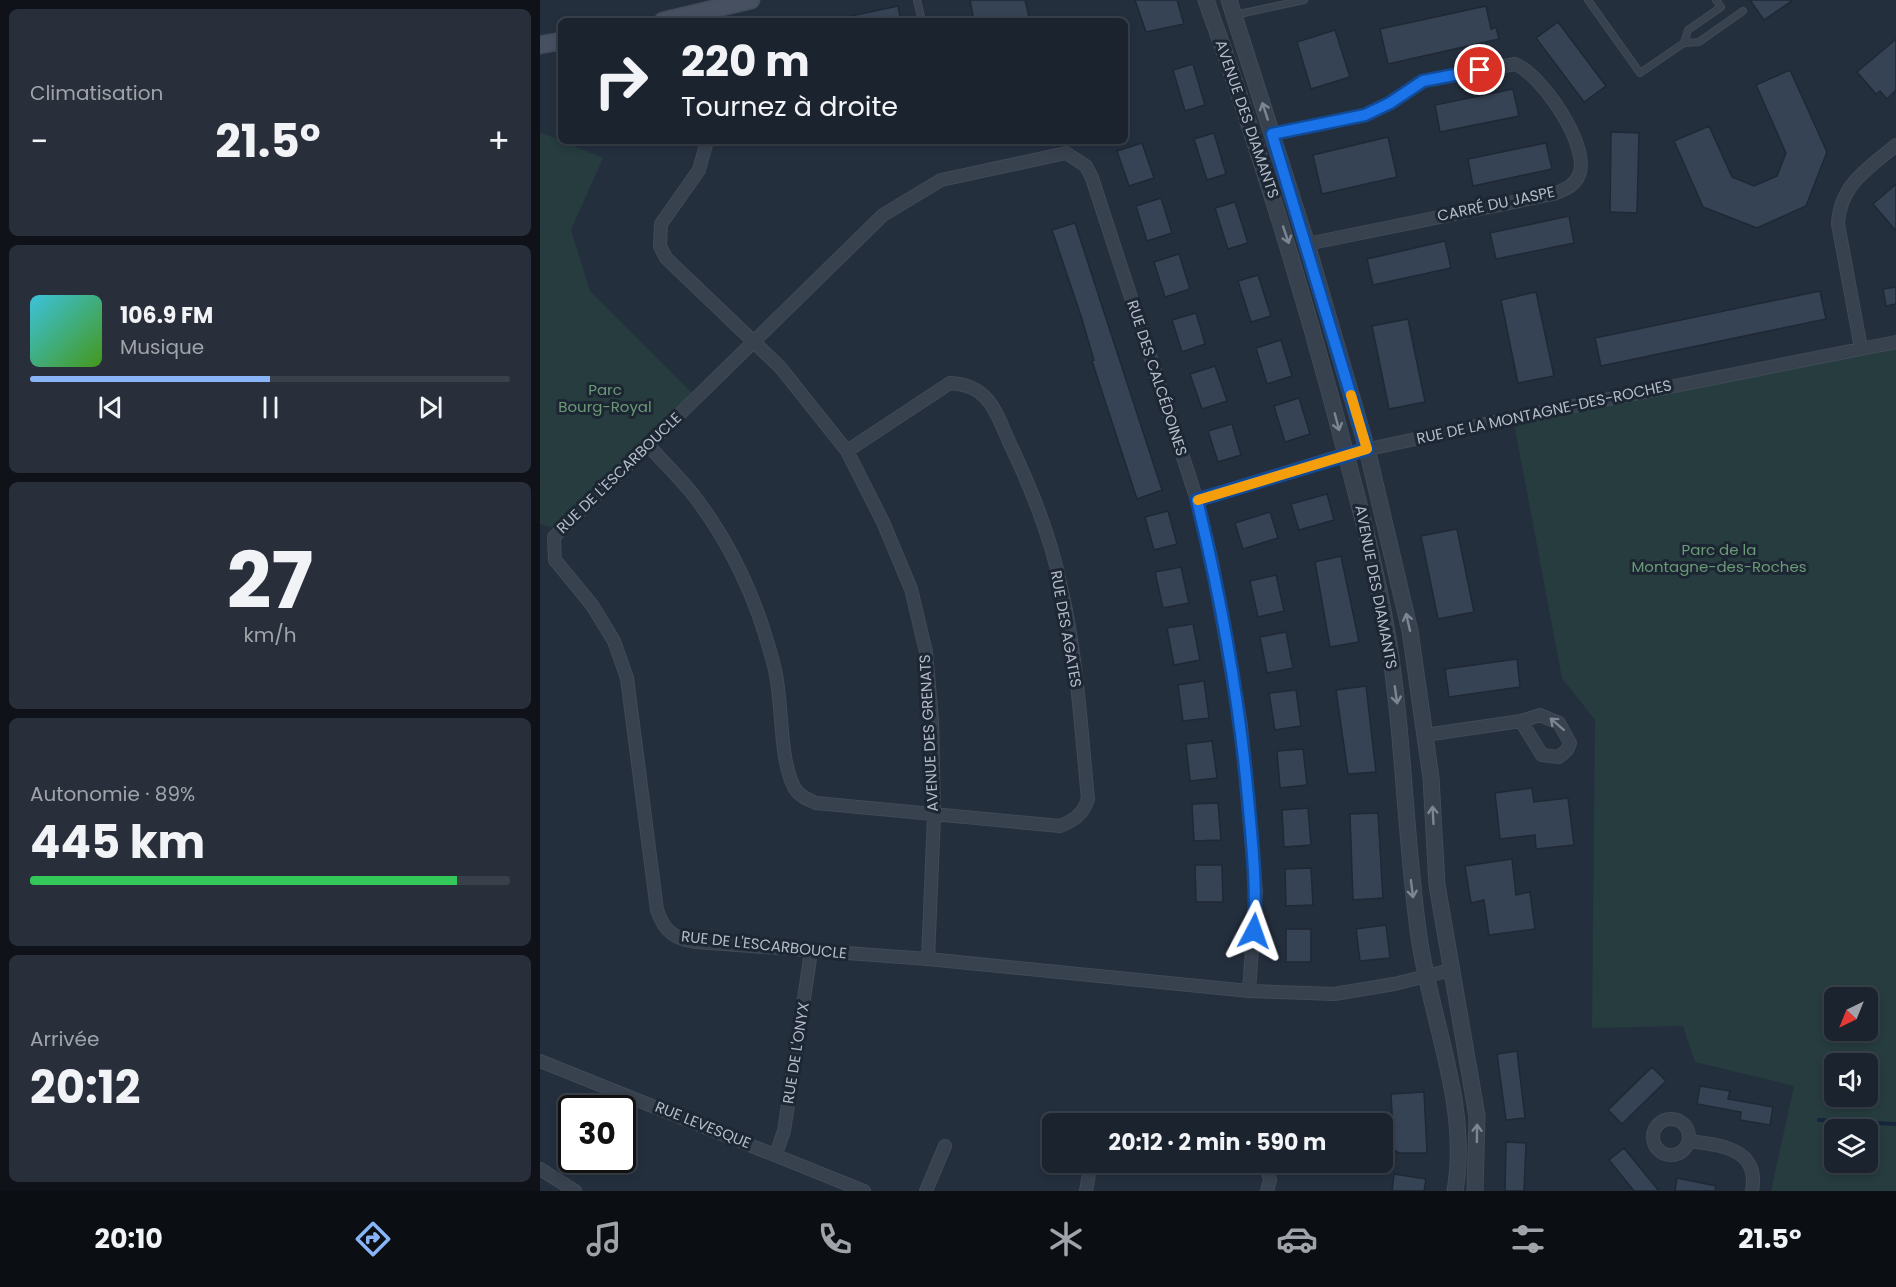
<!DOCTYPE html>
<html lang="fr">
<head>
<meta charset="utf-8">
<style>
  :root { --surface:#1b232e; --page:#282f3a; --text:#f1f3f6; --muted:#a0a4aa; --line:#39404a; --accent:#8ab4f8 }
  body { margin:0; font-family:Poppins,sans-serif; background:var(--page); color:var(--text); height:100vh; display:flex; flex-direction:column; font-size:22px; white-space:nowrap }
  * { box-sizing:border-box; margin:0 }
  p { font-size:20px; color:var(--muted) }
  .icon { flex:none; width:33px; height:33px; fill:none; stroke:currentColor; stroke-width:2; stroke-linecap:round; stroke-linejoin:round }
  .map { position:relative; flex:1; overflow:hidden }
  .panel { display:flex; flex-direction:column; gap:9px; padding:9px; background:#0f1319; width:540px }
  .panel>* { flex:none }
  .guide { position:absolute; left:18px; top:18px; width:570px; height:126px; border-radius:9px; box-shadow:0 3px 9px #0003,0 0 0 2px var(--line); background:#1b232e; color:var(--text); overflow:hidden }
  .needle { width:39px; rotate:223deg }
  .tools { position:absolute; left:1284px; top:987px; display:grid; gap:12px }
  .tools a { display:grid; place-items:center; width:54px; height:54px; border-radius:9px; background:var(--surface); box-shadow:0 3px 9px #0003,0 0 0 2px var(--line); font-size:30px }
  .speed { position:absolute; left:18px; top:1095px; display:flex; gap:12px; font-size:30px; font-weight:700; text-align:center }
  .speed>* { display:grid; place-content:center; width:78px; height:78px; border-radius:50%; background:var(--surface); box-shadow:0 3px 9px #0003,0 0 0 2px var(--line); line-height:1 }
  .speed .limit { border:3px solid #111; border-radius:9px; background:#fff; color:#111 }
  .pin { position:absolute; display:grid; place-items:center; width:51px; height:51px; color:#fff; margin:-26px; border:3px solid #fff; border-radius:50%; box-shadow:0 2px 6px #0007 }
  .me { position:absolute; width:66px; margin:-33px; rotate:4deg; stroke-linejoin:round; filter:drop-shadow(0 0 4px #0008) }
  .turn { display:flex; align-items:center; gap:21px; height:126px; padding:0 24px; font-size:27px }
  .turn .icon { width:78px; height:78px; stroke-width:2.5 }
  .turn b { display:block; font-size:42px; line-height:51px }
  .big { font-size:45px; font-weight:700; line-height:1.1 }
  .panel .widget { flex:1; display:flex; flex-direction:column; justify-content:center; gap:9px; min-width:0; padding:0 21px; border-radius:9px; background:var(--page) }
  .panel .dial { align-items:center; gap:0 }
  .dial b { font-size:78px; line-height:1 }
  .song { display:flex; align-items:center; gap:18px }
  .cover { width:72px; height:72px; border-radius:9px; background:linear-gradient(135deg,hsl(190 70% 55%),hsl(100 70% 35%)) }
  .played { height:6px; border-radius:3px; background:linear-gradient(90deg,var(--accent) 50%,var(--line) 50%) }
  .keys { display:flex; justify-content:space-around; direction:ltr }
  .heat { display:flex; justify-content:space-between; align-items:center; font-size:33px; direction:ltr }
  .charge { height:9px; border-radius:4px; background:linear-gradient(90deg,#34c759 89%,var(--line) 0) }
  .trip { position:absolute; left:502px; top:1113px; width:351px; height:60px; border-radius:9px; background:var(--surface); box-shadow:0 3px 9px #0003,0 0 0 2px var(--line); font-weight:700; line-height:60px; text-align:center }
  .dock { display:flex; height:96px; justify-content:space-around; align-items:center; background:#0b0e12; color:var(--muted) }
  .dock .icon { width:42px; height:42px }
  .dock .on { color:var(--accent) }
  .dock b { font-size:27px; color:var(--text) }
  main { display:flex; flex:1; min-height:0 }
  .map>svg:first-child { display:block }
  .green { fill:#263c3f; fill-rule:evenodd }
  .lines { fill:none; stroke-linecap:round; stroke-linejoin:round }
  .stream { stroke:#17263c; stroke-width:4 }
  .building { fill:#364354; stroke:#1f2835; stroke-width:1.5 }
  .service-casing { stroke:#414a57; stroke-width:8 }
  .minor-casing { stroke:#414a57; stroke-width:14 }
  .tertiary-casing { stroke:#414a57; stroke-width:17 }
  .secondary-casing { stroke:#414a57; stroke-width:19 }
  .service { stroke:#38414e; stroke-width:6 }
  .minor { stroke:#38414e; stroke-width:12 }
  .tertiary { stroke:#38414e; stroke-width:15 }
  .secondary { stroke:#465061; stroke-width:16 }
  .oneway { stroke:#7c8592 }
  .route-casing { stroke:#114b97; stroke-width:15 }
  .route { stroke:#1a73e8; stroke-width:10 }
  .slow { stroke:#f59e0b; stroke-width:10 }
  .labels { text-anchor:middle; stroke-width:6; stroke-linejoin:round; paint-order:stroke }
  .street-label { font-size:15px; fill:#b4bcc9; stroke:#1d2633 }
  .park-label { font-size:15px; fill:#6b9a76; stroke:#1d2633 }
</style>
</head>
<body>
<main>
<section class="panel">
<div class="widget"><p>Climatisation</p>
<div class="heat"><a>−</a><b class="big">21.5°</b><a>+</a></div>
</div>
<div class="widget">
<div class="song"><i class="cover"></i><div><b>106.9 FM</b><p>Musique</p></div></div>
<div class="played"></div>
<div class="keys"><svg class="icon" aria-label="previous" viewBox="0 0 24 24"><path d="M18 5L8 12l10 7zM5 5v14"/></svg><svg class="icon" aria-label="pause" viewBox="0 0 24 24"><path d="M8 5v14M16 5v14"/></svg><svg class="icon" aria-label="next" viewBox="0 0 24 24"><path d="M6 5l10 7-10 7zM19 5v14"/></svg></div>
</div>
<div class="widget dial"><b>27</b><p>km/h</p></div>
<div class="widget"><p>Autonomie · 89%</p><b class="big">445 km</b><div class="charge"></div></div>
<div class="widget"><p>Arrivée</p><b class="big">20:12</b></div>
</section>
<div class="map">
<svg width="1356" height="1191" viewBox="0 0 1356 1191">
  <rect width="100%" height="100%" fill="#242f3e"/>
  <path class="green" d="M0,132l63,26 -32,72 19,61 106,106 -137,133 -19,-6z
    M1356,342v849h-125l23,-105 -99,-24 -12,-36 -91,2 3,-308 -33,-42 -49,-260zM1294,998h34v32h-34zM1294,1064h34v32h-34zM1294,1130h34v32h-34z"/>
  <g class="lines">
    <path class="stream" d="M1279,1120l77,4"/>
  </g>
  <path class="building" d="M430,0h55l5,21h-56z
    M595,0h42l7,24 -38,8z
    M1210,0h43l-29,20z
    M358,6l3,15h-50v-5z
    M946,6l5,23 5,-2 3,12 -111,25 -8,-35z
    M1018,22l48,64 -22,16 -48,-64z
    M795,30l15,47 -39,12 -14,-47z
    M1356,39v51l-9,9 -7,-8 -4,3 -19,-22z
    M653,64l12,41 -20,6 -12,-41z
    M1250,70l37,82 -21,54 -49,22 -54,-21 -29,-66 35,-15 23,51 22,9 23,-10 9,-23 -30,-68z
    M973,89l6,27 -79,16 -5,-27z
    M1071,132l28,1 -2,80 -27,-1z
    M674,133l12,41 -19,6 -13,-41z
    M848,137l9,40 -75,17 -9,-39z
    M602,143l12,35 -25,8 -12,-35z
    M1006,143l6,26 -79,17 -5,-27z
    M1356,184v47l-23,-27z
    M621,198l11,35 -25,8 -11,-35z
    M695,202l13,41 -20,6 -13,-41z
    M1029,216l5,27 -78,16 -6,-26z
    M535,223l87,267 -25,9 -45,-138 2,-1 -13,-44 -29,-86z
    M905,241l6,27 -78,17 -6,-26z
    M639,254l11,35 -25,8 -11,-35z
    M718,275l13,41 -20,6 -13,-41z
    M1356,287v17l-10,2 -3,-17z
    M1280,291l6,28 -225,47 -6,-28z
    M996,292l18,84 -36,7 -17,-83z
    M656,313l9,31 -23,8 -10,-32z
    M868,319l17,83 -36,7 -17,-83z
    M741,340l11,36 -25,8 -11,-36z
    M675,366l12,35 -25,8 -12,-35z
    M759,398l11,36 -25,8 -11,-36z
    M692,424l9,31 -23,7 -10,-31z
    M787,494l7,26 -35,10 -8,-26z
    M628,511l9,33 -23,6 -9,-33z
    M730,512l8,26 -35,11 -8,-26z
    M917,529l17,83 -36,7 -17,-83z
    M801,556l18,86 -29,5 -15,-85z
    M641,567l8,36 -26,5 -8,-36z
    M736,575l8,36 -26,6 -8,-36z
    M653,624l7,36 -26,5 -7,-37z
    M746,632l7,36 -26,5 -7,-36z
    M977,659l3,28 -71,10 -4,-28z
    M664,681l5,37 -26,3 -5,-36z
    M826,686l10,86 -28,2 -12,-84z
    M756,690l5,36 -26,4 -6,-37z
    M672,741l5,37 -27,3 -4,-37z
    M763,749l4,36 -27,3 -3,-37z
    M992,788l2,14 34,-4 6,47 -38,4 -1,-14 -35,4 -5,-46z
    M678,803l3,37 -27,1 -2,-37z
    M768,808l3,37 -27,2 -2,-37z
    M838,813l5,85 -30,2 -3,-86z
    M972,859l4,36 14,-3 5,37 -46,6 -5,-35 -13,3 -6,-37z
    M655,865h27l1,37h-27z
    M771,868l2,37 -27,1 -1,-37z
    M846,925l4,33 -30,3 -4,-32z
    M746,929h25v33h-25z
    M977,1051l8,67 -19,2 -9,-66z
    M1112,1067l14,14 -44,43 -14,-14z
    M1160,1086l30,5 -2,8 45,8 -3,18 -30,-5 1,-8 -44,-8z
    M884,1092l3,61h-28l-5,-3 -3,-56z
    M966,1142l20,1 -2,48h-19z
    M1084,1148l35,43h-25l-25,-31z
    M854,1174l32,5 -2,12h-32z
    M1137,1178l39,8 -1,5h-40z"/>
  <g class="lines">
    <defs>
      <path id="service" d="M377,0l5,21
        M1048,0l52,73 44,-30 4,-13 33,-23 -5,-7
        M695,15l69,-15
        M1144,43l15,-1 44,-31"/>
      <path id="minor" d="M732,134l93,-19 25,-12 33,-22 92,-17c26,10 76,82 64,111 -5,12 -16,15 -26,19l-246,50
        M167,141l-8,29 -38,54 -1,22 6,12 114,109 67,84 36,71 28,67 15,63 6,67 2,96 -6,144
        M1321,348l-23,-124c2,-40 30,-55 58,-79
        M109,446c15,17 32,33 46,51 38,50 65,111 80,173 8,34 4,88 19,117 5,9 13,12 22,16l244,23c15,-6 23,-12 28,-27 -7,-71 -11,-143 -27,-212 -10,-49 -29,-97 -50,-141 -15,-32 -20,-61 -61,-63l-103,68
        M657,500l149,-46 167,-36 383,-76
        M885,735l96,-14 19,-6 19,8 11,20 -3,7 -8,7 -17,-2 -21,-34
        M709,991l7,-100 -15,-166 -29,-163 -15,-62 -105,-322 -6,-12 -20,-13 -125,27 -58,35 -329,322 1,23 37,45 22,36 13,37 30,232c7,21 17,29 39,32l232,17 321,32 85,3 60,-10 57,-14
        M0,1061l324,130
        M1113 1137a18 18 0 1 1 36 0a18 18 0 1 1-36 0Z
        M1149,1141c31,4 71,7 63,50
        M236,1154l8,-23 27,-179
        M725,1162l5,18 -3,11
        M0,1169l35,22
        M386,1191l19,-45
        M546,1191l5,-29"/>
      <path id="tertiary" d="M666,0c48,133 90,268 127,405 20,77 42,154 55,233 16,99 17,200 31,299 12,84 51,169 36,254
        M689,0l78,244 60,205 43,182 21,147 6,107 40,231 -2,75"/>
      <path id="secondary" d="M123,21l88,-21
        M0,45l21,-4"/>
    </defs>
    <use href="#service" class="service-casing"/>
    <use href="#minor" class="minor-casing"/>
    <use href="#tertiary" class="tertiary-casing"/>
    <use href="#secondary" class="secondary-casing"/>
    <use href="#service" class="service"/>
    <use href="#minor" class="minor"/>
    <use href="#tertiary" class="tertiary"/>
    <use href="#secondary" class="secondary"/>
  </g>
  <defs><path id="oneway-shaft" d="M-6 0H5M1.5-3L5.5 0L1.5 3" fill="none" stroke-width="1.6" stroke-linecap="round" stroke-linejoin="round" transform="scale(1.5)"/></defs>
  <g class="oneway">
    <use href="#oneway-shaft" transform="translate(725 111) rotate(-108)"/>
    <use href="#oneway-shaft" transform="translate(746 235) rotate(71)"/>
    <use href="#oneway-shaft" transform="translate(797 422) rotate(75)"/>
    <use href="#oneway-shaft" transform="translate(868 622) rotate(-103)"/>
    <use href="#oneway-shaft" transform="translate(856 695) rotate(82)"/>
    <use href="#oneway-shaft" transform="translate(1017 724) rotate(-139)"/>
    <use href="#oneway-shaft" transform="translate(893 815) rotate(-93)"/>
    <use href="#oneway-shaft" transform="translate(872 889) rotate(83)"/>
    <use href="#oneway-shaft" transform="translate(937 1133) rotate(-89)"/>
  </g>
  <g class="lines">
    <defs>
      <path id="route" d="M714,931c3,-45 -2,-88 -6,-133 -9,-101 -27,-199 -51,-298l170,-51 -95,-315 93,-19 25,-12 33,-22 57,-11"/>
    </defs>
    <use href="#route" class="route-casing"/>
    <use href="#route" class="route"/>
    <path class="slow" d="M658,500l169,-51 -16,-54"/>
  </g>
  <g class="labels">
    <g class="street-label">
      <text transform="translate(707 119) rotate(71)" y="5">AVENUE DES DIAMANTS</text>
      <text transform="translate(956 204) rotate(-12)" y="5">CARRÉ DU JASPE</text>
      <text transform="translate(617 378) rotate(72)" y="5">RUE DES CALCÉDOINES</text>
      <text transform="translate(1004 412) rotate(-12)" y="5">RUE DE LA MONTAGNE-DES-ROCHES</text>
      <text transform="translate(79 473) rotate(-44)" y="5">RUE DE L'ESCARBOUCLE</text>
      <text transform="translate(836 587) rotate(79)" y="5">AVENUE DES DIAMANTS</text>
      <text transform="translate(526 629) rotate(80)" y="5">RUE DES AGATES</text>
      <text transform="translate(389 733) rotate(-93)" y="5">AVENUE DES GRENATS</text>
      <text transform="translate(224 945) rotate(6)" y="5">RUE DE L'ESCARBOUCLE</text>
      <text transform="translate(256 1053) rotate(-81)" y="5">RUE DE L'ONYX</text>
      <text transform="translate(163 1125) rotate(22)" y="5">RUE LEVESQUE</text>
    </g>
    <g class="park-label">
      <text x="65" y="395">Parc<tspan x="65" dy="17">Bourg-Royal</tspan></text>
      <text x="1179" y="555">Parc de la<tspan x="1179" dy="17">Montagne-des-Roches</tspan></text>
    </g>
  </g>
</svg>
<div class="tools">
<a><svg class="needle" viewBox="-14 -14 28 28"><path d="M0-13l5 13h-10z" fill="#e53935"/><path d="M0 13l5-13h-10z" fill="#a0a4aa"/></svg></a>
<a><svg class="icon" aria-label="sound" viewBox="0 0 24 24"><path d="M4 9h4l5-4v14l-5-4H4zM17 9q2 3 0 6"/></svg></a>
<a><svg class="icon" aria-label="layers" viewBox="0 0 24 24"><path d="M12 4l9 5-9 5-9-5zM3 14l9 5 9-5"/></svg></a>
</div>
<div class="speed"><div class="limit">30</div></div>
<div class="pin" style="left:940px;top:70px;background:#d93025"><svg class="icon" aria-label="arrive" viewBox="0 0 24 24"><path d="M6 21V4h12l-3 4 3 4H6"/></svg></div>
<svg class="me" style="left:714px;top:931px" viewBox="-20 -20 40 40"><path d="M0-17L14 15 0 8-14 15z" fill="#1a73e8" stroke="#fff" stroke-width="4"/></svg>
<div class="trip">20:12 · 2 min · 590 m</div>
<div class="guide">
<div class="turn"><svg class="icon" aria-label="right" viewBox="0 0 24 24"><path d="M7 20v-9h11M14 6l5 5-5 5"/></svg><div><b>220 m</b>Tournez à droite</div></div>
</div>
</div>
</main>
<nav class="dock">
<b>20:10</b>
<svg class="icon on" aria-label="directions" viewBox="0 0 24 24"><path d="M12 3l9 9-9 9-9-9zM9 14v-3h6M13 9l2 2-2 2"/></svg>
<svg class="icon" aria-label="music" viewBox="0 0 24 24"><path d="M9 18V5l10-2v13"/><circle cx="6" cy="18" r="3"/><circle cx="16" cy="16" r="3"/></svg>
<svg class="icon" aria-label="phone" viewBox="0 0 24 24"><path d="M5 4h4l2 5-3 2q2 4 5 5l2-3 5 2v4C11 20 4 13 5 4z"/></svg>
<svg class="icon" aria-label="climate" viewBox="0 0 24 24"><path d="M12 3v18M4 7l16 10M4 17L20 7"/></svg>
<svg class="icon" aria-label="car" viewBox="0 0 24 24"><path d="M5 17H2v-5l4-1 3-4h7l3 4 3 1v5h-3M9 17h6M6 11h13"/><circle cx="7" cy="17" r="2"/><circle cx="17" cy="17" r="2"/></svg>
<svg class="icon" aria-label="filters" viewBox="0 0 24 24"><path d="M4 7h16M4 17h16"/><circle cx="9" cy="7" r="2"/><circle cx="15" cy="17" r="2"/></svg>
<b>21.5°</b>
</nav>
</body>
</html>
